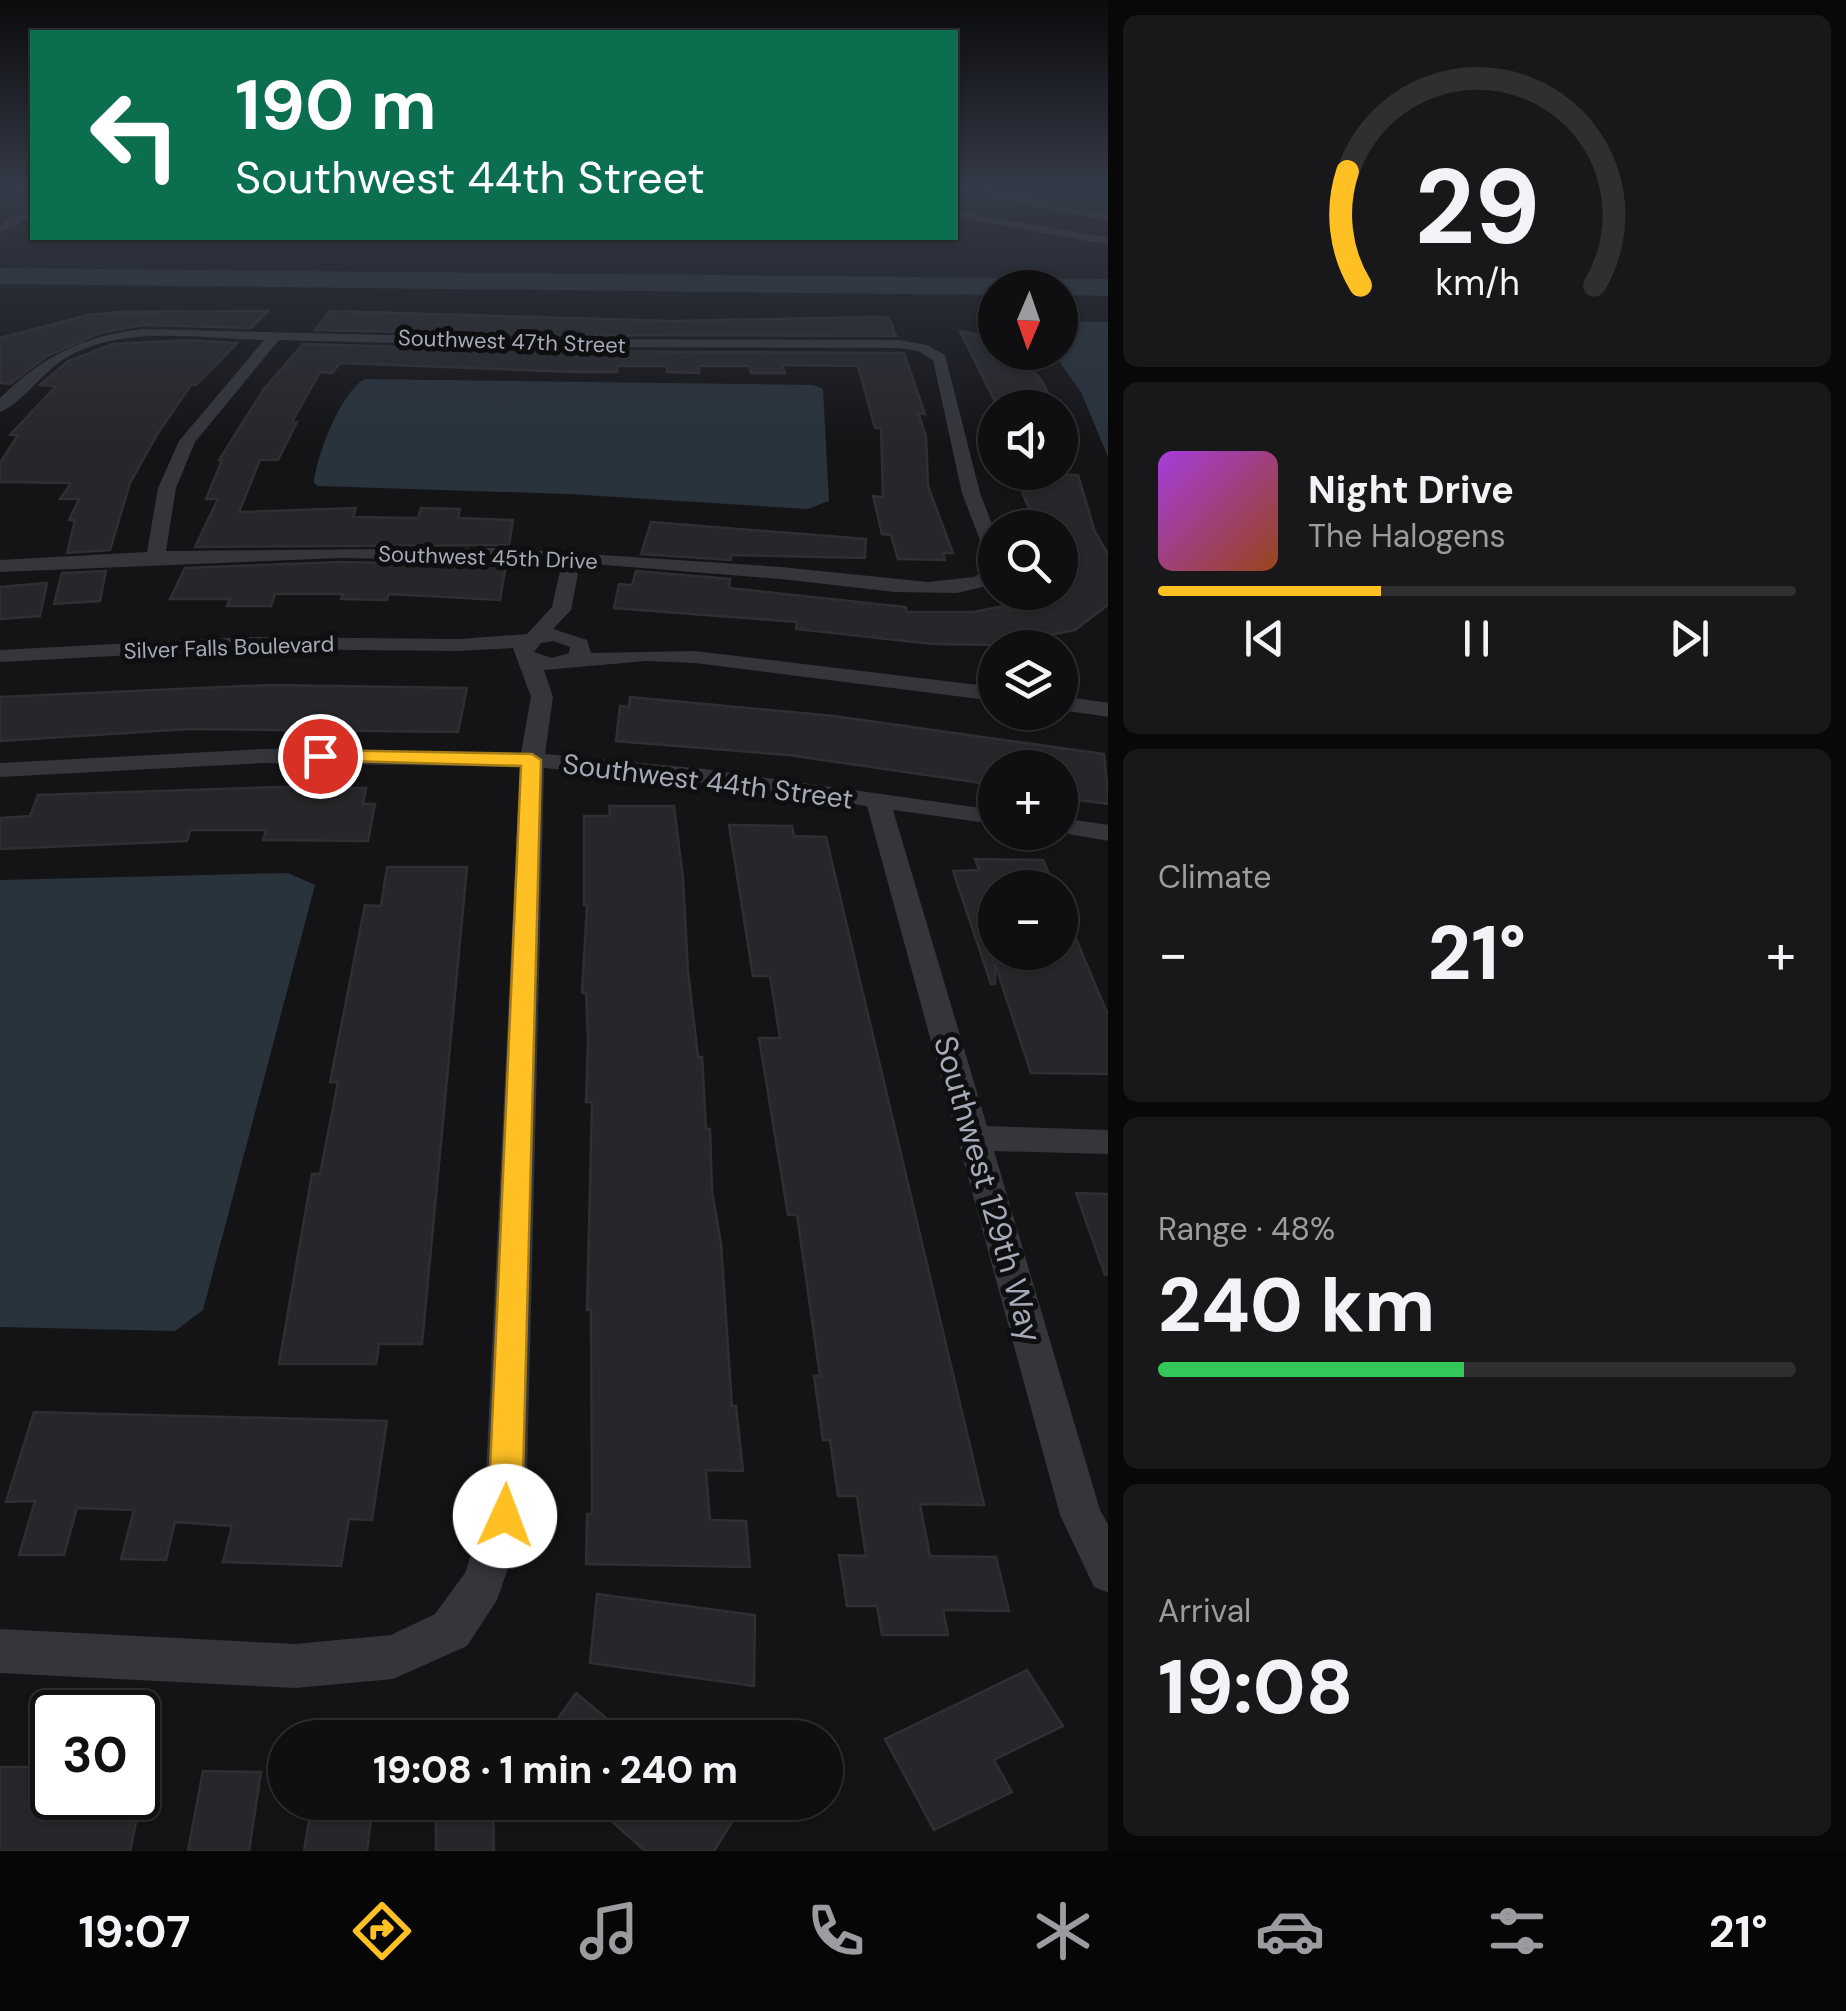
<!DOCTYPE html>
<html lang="en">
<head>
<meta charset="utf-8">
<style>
  :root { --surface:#0f0f11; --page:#18181a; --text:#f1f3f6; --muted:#9b9c9f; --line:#2f2f31; --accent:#ffc024 }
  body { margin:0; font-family:"DM Sans",sans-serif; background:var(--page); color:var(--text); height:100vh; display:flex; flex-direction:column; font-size:38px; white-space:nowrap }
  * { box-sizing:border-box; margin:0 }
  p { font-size:32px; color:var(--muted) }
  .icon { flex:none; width:55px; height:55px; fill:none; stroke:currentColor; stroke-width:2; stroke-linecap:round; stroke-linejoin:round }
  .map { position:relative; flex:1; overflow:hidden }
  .panel { display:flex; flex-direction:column; gap:15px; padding:15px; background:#080809; width:738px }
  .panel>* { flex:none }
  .banner { position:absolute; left:30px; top:30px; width:928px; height:210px; border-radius:0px; box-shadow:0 2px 8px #0004,0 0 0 2px var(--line); background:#0b6e4f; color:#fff; overflow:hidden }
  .needle { width:65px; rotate:182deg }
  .controls { position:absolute; left:978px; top:270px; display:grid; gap:20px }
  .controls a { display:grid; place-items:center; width:100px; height:100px; border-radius:50%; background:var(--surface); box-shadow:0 2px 8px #0004,0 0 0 2px var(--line); font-size:50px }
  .speed { position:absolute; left:30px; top:1690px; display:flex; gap:20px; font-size:50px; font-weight:700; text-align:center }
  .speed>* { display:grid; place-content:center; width:130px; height:130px; border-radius:50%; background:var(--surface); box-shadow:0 2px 8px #0004,0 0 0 2px var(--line); line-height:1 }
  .speed .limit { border:5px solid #111; border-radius:15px; background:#fff; color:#111 }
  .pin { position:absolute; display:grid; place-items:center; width:85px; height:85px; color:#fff; margin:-42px; border:5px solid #fff; border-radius:50%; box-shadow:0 2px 10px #0007 }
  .me { position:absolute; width:110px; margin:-55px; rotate:2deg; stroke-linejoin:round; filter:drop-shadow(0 0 8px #0008) }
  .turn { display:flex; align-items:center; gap:35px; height:210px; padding:0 40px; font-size:45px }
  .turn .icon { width:130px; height:130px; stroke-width:2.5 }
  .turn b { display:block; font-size:70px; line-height:85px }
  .big { font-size:75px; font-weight:800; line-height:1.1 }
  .panel .widget { flex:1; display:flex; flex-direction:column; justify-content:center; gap:15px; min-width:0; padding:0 35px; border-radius:15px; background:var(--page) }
  .panel .dial { align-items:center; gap:0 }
  .dial svg { height:260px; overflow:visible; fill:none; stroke:var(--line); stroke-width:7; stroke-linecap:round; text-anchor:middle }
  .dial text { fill:var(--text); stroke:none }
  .song { display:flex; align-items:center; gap:30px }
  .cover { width:120px; height:120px; border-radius:15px; background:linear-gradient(135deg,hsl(280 70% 55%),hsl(20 70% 35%)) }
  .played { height:10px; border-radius:5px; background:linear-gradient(90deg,var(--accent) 35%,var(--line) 35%) }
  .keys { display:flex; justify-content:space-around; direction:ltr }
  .heat { display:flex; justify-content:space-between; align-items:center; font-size:55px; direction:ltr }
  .charge { height:15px; border-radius:8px; background:linear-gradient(90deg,#34c759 48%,var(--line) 0) }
  .trip { position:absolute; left:268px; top:1720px; width:575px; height:100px; border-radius:50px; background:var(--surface); box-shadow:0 2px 8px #0004,0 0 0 2px var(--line); font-weight:800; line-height:100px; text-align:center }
  .menu { display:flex; height:160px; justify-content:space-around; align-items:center; background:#060607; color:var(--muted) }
  .menu .icon { width:70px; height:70px }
  .menu .active { color:var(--accent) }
  .menu b { font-size:45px; color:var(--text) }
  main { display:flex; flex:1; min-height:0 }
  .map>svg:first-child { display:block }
  .water { fill:#29333c }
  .building { fill:#27272b; stroke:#2e2e33; stroke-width:2.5 }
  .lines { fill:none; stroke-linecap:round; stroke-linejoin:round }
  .street { fill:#35363c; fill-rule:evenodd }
  .route { fill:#ffc024; stroke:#a67d17; stroke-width:2.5 }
  .labels { text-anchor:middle; stroke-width:10; stroke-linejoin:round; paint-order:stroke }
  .far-street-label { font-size:22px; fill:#a5aab8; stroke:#0f0f12 }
  .street-label { font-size:28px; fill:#a5aab8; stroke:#0f0f12 }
  .near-street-label { font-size:32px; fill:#a5aab8; stroke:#0f0f12 }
</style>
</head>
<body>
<main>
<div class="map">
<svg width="1109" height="1851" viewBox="0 0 1109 1851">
  <rect width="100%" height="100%" fill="#141417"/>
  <path class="water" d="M0,268l1108,11 1,17 -49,-1v-7h-65v7l-995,-11z
    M1060,321l48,1v135l-27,-65 -28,-39 7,-1z
    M365,379l448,6 10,4 6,112 -21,8 -240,-15 -250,-8 -4,-3c2,-26 27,-92 51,-104z
    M288,873l27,12 -112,425 -28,21 -175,-4v-447z"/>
  <path class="building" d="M268,311l-17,17 -108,-3 -43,8 -53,23 -37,28 -10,-1v-45l88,-23 30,-3z
    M330,311l341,10 206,-4 12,1 7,18 -348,-1 -233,-5z
    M960,331l35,7v16l21,-1 26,28 14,27h-58z
    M189,340l48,3 -41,42h-5l-33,48 -28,50 -20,67 -43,3 8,-33h-6l10,-21h-19l11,-16 -71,-1v-19l18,-28h-8l46,-49 -16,-1 28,-24 45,-17z
    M303,344l245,7 356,2 21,61 -7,-1 8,23 2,50 25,67h-10l2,7 -47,-1 -7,-24 -9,-1 -9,-38 10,1 -2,-69h-6l-17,-62 -76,-1 3,8h-34l-1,-7h-51v7l-32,-1v-6h-50v6h-42l-235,-9 -8,10 -12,-1 -28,50h5l-19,38h-18l-21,52 117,-4 -3,9 65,1 3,-10 39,1 -2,9 55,2 -4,25 -314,2 23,-48h-12l16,-39h-3l45,-71z
    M1014,473l64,2 17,57 14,24v48l-34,26 -75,15 -68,-1 -136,-15 1,-7 -183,-14 5,-24 13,1 4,-14 94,8 -1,9 177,19v5h67l31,-6 6,5 26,-19h24v-64l-25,-5z
    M651,522l215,17 -1,19 -134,-3v5l-90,-6z
    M341,562l165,3 -6,35 -111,-6 -2,6 -46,-1 2,-5h-68l-4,12h-44l3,-7h-60l15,-31z
    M106,571l-6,30 -46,3 8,-31z
    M47,583l-7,33 -40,3v-32z
    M270,685l197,3 -9,44 -269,-3 -189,12v-44z
    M630,697l204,19 270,38 5,50 -40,-5 -2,-31h-80l1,16 -200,-29 -172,-14 4,-35 9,1z
    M278,787l88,1 -3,16h12l-7,37 -105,-1 3,-10h-76l-3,11 -187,8v-31l30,-2 8,-21z
    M609,806h65l9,72 5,93 10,86h4l4,72h4l2,62 9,53 11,162h4l7,65 -37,-1 4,50 36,1 4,46 -164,-3 1,-50h5l-1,-204h-4l5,-208h-6l2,-61 -2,-48h-4l5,-88h-3v-89h26z
    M729,825l63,1 2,10 32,1 158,668 -64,-1 10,52 66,1 13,54 -66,-1 5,25h-66l-5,-29h-30l-8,-51 27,1 -9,-60h-19l-8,-56h-7l-9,-64h6l-23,-161h-9l-29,-177h21l-10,-62h-17z
    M975,859l68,1 12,28h-60v64h65v-51l49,116v57l-78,-1 -36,-109v20h-4l-38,-113 26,-1z
    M387,867h80l-45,477h-43l-3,20h-97l33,-190h8l18,-92h-8l35,-177 16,1z
    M1076,1193l33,1v80l-4,1z
    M34,1412l353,9 -15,99 -23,-1 -8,47 -118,-4 9,-36 -57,-4 -9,38 -45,-1 13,-49 -57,-2 -13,47h-45l16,-54 -29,1z
    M597,1594l158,21 -1,71 -164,-23z
    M1027,1670l36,56 -69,34 18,32 -78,38 -49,-91z
    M576,1693l54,45h-86z
    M0,1767h45l-8,31h104l-11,53h-130z
    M203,1771l58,1 -12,79h-61z
    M312,1802h61l-6,49h-63z
    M436,1802h57l1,49h-58z
    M590,1802h118l24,20 -18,29h-69z"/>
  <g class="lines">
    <path class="street" d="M973,187l136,28v6l-93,-18z
      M32,211v6l-32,16v-8l13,-9z
      M955,211l154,27v7l-154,-28z
      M592,238h326l-6,3h-314z
      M143,329l405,10 351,1 28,5 18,10 35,138 15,39v30l-9,-6 -24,-63 -29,-133 -15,-9 -19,-3 -351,-1 -269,-7 -84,102 -19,46 -10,63 330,-3 285,19 147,15 46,-5 21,-12v15l-8,6 -30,7 -62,-1 -114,-13 -201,-16 -9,47 -18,19 34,11 4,13 104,-2 300,36v14l-300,-38 -49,-2 -102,9 9,27 -8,57 159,15 291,41v14l-102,-14 94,316 122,4v24l-115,-3 106,359 9,16v67l-15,-6 -34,-72 -193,-709 -163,-23 -160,-15 -18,748 -29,84 -30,46 -74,33 -98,9 -295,-15v-44l295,15 96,-9 44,-21 30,-41 19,-57 36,-749 -256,-4 -264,14v-14l264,-14 257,4 10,-56 -18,-49 -54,3 -211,-2 -248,13v-12l248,-13 211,2 68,-5 25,-27 10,-45 -221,-4 -341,14v-12l147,-8 11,-64 21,-47 85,-101c-63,-1 -141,-16 -198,18 -24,14 -42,44 -66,54v-14c43,-42 83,-62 143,-69zM553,641l17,6 -1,6 -17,5 -18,-6 7,-9z
      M1060,696l49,7v14l-49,-7z
      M1060,818l49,7v16l-53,-9h4z"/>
  </g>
  <linearGradient id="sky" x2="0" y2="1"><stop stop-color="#0b0b0d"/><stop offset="0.42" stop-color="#343a47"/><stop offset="1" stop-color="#343a47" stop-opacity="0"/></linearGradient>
  <rect width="1109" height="446" fill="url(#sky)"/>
  <path class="route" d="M320,750l212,4 9,6 -19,756 -5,12 -12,5 -12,-5 -5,-12 33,-750 -208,-6 -3,-4z"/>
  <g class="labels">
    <g class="far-street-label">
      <text transform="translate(512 341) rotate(2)" y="8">Southwest 47th Street</text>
      <text transform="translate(488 557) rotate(2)" y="8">Southwest 45th Drive</text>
      <text transform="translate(229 647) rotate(-2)" y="8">Silver Falls Boulevard</text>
    </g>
    <g class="street-label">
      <text transform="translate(708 781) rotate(7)" y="10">Southwest 44th Street</text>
    </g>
    <g class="near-street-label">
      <text transform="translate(988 1189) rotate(74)" y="11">Southwest 129th Way</text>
    </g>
  </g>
</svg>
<div class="controls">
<a><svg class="needle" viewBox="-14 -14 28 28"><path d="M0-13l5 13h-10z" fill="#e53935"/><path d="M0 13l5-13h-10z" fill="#9b9c9f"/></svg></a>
<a><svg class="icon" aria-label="sound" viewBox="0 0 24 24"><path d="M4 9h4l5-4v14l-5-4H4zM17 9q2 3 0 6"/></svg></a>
<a><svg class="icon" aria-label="search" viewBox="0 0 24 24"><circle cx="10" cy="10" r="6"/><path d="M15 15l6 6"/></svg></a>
<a><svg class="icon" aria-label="layers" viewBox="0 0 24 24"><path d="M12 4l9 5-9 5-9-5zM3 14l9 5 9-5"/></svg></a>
<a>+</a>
<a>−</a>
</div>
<div class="speed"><div class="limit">30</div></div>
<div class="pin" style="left:320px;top:756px;background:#d93025"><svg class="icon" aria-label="arrive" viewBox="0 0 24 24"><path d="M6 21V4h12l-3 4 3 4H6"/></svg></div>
<svg class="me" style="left:505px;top:1516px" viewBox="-20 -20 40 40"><circle r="19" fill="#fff"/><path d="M0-13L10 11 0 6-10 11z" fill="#ffc024"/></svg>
<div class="trip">19:08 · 1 min · 240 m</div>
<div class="banner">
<div class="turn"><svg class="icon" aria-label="left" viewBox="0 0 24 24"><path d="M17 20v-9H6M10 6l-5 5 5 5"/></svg><div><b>190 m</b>Southwest 44th Street</div></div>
</div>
</div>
<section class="panel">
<div class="widget dial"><svg viewBox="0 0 100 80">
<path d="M14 69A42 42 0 1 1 86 69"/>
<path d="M14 69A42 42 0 0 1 10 34" stroke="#ffc024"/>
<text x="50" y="56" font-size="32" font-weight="700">29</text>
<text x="50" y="72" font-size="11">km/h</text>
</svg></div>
<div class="widget">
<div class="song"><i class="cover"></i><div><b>Night Drive</b><p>The Halogens</p></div></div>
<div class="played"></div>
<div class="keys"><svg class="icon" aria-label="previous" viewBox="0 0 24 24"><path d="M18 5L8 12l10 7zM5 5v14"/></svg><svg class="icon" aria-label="pause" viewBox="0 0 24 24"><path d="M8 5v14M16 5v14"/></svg><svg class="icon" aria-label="next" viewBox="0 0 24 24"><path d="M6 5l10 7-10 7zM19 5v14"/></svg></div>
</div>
<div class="widget"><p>Climate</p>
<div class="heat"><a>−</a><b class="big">21°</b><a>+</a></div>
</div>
<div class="widget"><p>Range · 48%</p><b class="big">240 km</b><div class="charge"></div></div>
<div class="widget"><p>Arrival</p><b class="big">19:08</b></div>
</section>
</main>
<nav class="menu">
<b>19:07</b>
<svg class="icon active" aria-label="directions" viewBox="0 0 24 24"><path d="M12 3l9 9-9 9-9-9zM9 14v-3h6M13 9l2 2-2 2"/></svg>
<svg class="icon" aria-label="music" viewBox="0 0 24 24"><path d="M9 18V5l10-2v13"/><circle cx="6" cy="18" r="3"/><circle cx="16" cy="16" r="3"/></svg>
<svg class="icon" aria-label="phone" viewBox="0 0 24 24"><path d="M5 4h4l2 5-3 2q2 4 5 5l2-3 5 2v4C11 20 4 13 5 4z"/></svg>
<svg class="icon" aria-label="climate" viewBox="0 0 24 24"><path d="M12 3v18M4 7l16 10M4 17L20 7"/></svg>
<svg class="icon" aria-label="car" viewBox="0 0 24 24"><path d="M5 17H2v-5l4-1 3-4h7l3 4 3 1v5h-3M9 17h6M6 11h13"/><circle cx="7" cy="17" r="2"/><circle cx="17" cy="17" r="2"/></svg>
<svg class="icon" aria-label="filters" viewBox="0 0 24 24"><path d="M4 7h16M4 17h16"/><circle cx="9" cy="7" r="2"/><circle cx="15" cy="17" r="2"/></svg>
<b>21°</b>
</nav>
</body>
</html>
